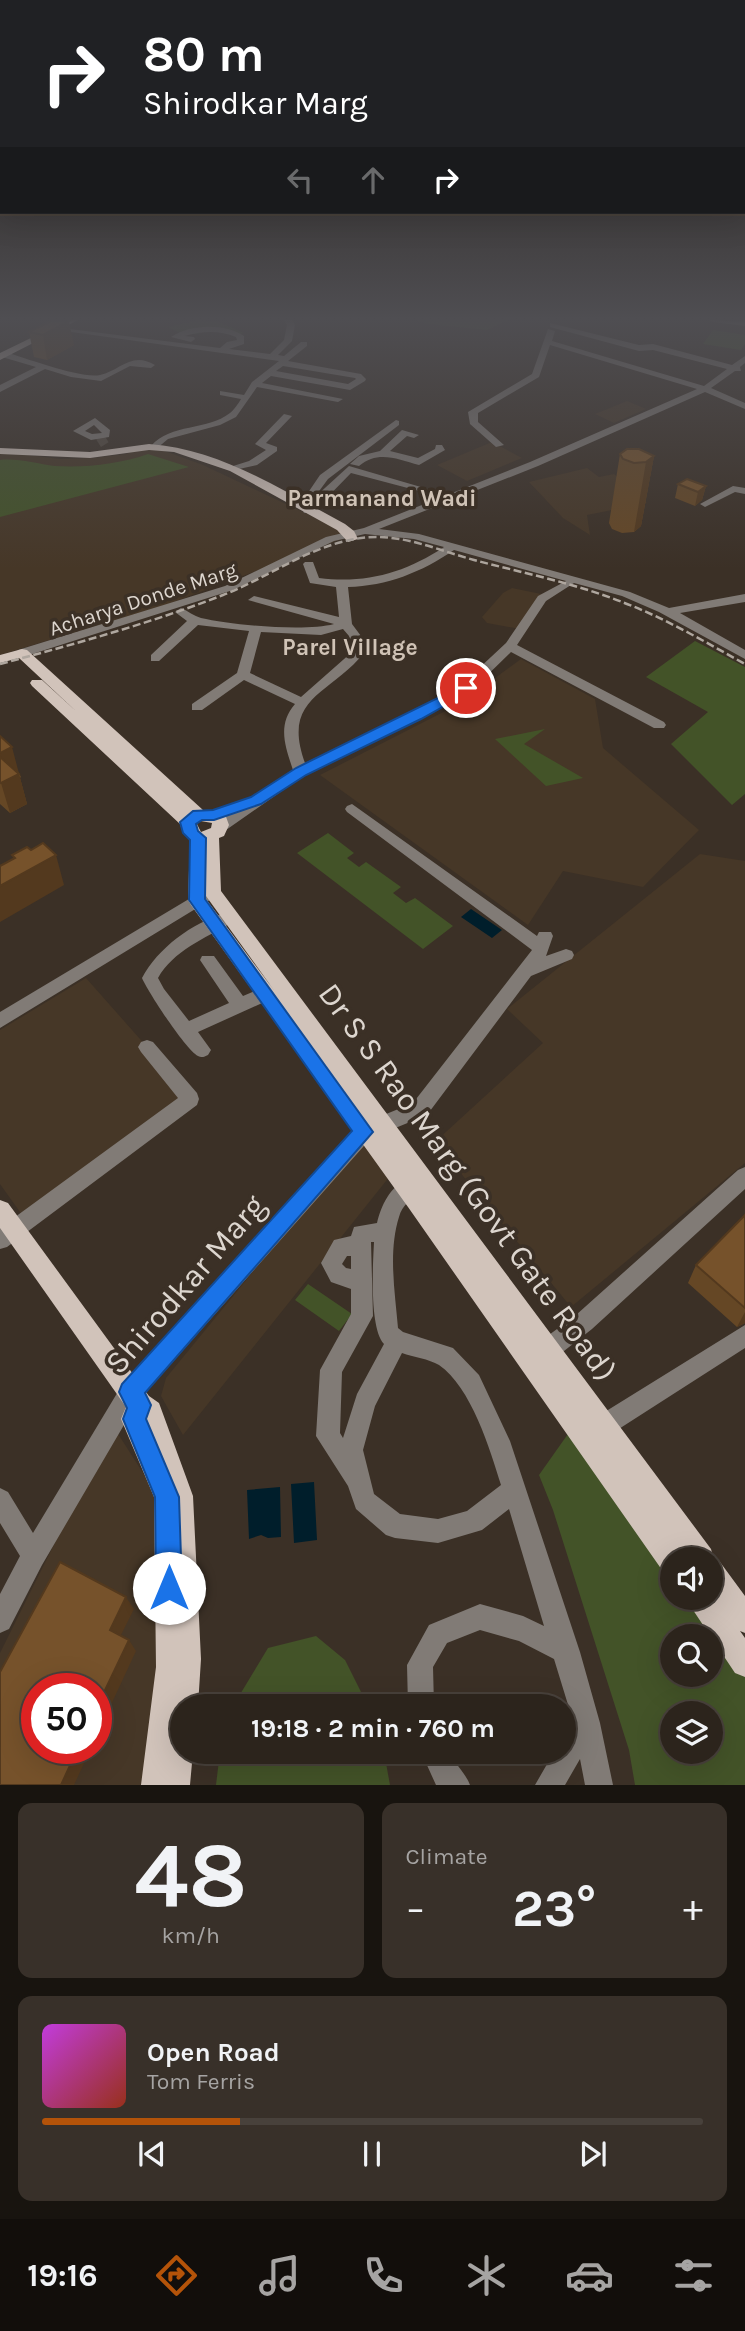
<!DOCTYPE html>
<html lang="en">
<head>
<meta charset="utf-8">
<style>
  :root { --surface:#2c241c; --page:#383029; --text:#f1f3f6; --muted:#a6a4a3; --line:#48413b; --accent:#b45309 }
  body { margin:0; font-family:Karla,sans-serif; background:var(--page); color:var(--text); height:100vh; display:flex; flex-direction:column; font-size:26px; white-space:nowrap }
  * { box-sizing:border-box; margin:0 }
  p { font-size:23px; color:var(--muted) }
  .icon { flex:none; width:38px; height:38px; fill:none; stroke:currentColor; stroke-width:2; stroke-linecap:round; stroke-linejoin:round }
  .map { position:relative; height:1785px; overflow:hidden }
  .sheet { display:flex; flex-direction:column; gap:18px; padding:18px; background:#18140f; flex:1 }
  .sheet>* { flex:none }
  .hud { position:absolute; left:0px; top:0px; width:746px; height:214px; box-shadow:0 7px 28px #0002,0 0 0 2px var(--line); background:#202124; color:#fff; overflow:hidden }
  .tools { position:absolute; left:660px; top:1547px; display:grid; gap:14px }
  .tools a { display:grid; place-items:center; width:63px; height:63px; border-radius:50%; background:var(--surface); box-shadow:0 7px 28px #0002,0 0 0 2px var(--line); font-size:35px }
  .speed { position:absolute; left:21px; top:1673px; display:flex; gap:14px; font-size:35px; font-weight:700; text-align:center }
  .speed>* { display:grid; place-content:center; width:91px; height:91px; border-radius:50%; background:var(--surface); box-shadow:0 7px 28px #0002,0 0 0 2px var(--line); line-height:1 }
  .speed .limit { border:10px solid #d22; background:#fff; color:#111 }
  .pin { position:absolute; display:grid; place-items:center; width:60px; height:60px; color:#fff; margin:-30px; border:4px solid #fff; border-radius:50%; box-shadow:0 2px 7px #0007 }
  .me { position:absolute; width:77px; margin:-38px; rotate:0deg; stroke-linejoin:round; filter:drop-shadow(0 0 5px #0008) }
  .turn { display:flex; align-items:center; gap:24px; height:147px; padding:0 28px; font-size:32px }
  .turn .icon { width:91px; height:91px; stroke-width:2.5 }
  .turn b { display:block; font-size:49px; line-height:60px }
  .lanes { display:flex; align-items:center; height:66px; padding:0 28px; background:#0003; justify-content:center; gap:35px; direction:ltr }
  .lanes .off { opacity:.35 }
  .big { font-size:52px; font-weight:700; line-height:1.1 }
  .sheet .tile { flex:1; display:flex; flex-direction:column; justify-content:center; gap:10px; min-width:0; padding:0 24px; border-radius:14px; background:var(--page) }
  .sheet .dial { align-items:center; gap:0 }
  .dial b { font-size:91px; line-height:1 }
  .song { display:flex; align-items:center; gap:21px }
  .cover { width:84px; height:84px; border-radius:10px; background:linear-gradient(135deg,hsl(290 70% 55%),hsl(10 70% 35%)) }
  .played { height:7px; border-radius:4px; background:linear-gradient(90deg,var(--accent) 30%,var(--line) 30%) }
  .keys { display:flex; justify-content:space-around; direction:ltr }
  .heat { display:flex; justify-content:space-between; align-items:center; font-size:38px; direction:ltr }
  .sheet .tiles { flex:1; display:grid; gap:18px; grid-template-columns:1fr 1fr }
  .tile:last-child { grid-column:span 2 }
  .trip { position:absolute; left:170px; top:1694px; width:406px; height:70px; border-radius:35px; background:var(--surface); box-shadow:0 7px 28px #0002,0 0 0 2px var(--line); font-weight:700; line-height:70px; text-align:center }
  .dock { display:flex; height:112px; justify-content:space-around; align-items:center; background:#120e0b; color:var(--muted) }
  .dock .icon { width:49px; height:49px }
  .dock .current { color:var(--accent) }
  .dock b { font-size:32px; color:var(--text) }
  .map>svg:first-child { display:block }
  .built { fill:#463727; fill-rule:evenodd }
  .green { fill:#435328; fill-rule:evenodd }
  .water { fill:#001e2b }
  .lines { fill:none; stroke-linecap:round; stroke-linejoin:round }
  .minor-tunnel { stroke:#53493f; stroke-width:9; stroke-dasharray:9 4.5; stroke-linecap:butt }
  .minor { fill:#817b76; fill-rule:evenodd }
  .major { fill:#d1c3ba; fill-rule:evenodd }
  .rail { stroke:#afa79f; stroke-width:2.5; stroke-dasharray:8 3.5; stroke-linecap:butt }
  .wall { fill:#654725 }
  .shaded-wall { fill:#53391e }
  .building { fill:#76522b; stroke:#53391e; stroke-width:2 }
  .route { fill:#1a73e8; stroke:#114b97; stroke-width:2 }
  .labels { text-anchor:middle; stroke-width:7; stroke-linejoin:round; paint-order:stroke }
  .far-street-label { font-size:21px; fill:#ddd6cf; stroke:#3b3026 }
  .far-neighbourhood-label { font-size:23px; font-weight:bold; fill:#d0c3b6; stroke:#3b3026 }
  .near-street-label { font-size:32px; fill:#ddd6cf; stroke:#3b3026 }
</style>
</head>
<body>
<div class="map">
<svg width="745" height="1785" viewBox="0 0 745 1785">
  <rect width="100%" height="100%" fill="#3b3026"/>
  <path class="built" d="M627,401l19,8 -32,14 -19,-9z
    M492,442l30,16 -55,23 -30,-16z
    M148,445l55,20 149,70 -181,68 -171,52v-201l11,-1 49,6 34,-1 32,-4z
    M587,468l12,9 15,-3 33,29 -60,12 3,20 -27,-17 -34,-36z
    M512,588l34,7 -26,34 -33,-6 -5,-6 21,-24z
    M521,659l74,40 8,49 96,82 -56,57 -80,-16 -35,54 -208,-150 141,-72z
    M700,854l45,7v302l-174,144 -136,-165 108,-99 -36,-34z
    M86,978l108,122 -164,126 -30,-42v-154z
    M356,1146l13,1 21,29 -207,259 -22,-39 5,-18z
    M113,1426l46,72 2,169 -18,118h-143v-132zM37,1689h59v59h-59z"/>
  <path class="green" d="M198,320l21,2 25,11 -8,2 -32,-5 -5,4 -19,-1 -12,-6z
    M418,320h90l-21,10 -59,-6z
    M713,330l32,5v9l-4,6 -38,-6z
    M148,454l41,13 -189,50v-57c18,-2 37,4 55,6 30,2 65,-2 93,-12z
    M695,641l50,26v127l-13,11 -61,-61 37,-32 -62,-35z
    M545,729l-21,15 59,34 -37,8 -51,-47z
    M328,833l26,20 -7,5 12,9 7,-5 35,25 -8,6 13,10 9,-5 38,28 -30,23 -126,-96z
    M308,1284l44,30 -13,17 -44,-31z
    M575,1424l97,144v30h20l53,77v110h-110l-6,-35 -76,-240 -14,-35zM672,1636h38v39h-38zM672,1713h38v39h-38z
    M316,1636l29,24 23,46h-135l35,-58z
    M220,1752h164l6,33h-174z"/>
  <path class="water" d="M471,909l31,21 -10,8 -31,-21z
    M314,1482l3,58 -23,3 -3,-59z
    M280,1487l1,50 -13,1 -7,-3 -12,4 -2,-49z"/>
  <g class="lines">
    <path class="minor-tunnel" d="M100,437l5,8"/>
    <path class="minor" d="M284,320h8l3,5 -3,16 -14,14 6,1 17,-14h6v4l-19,15 73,13 5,5 -1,2 -15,9 -79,-14 -9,7 81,16 -5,3 -81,-15 -21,30 -16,8 -52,14 -12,10 -5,-3c20,-23 56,-15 79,-33 4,-3 8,-9 11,-14l-21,-4v-4l24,4 8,-13 27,-21 -229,-32 4,-2 166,21 7,-6 10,-2 -1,-3c-16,-7 -34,-6 -51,-1l9,1 1,2 -4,3 -20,-5c19,-13 54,-14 73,-1v8l-15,5 41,5 14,-14 3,-15zM283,366l72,12 1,1 -8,5 -72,-13z
      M709,320l36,2v4l-32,-4z
      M550,323l89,22 14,-1 79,21 13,-9v7l-5,4 1,4h-6l-24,17 34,15v6l-40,-17 -167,74 -159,63 40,5 211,58 39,16 76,-14v8l-65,11 65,37v9l-86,-47 -37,-16 -48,-13 -28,18 -29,44 147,77 2,3 -2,3h-10l-143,-76 -40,39 -50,28 -115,55 -80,56h-10l-2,-4 2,-4 77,-52c-8,-24 -16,-45 2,-66l-51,-24 -42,30h-10v-6l45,-31 12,-42 -51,-6 -39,36h-8v-6l36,-34 -12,-9 6,-4c7,3 13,8 20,10 30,7 104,14 133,6l-86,-24 6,-4 85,21 -3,-30 -26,-4 -7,-19 2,-2h8l6,16c46,6 86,-5 125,-31l-30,-8 -49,-5 -31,7 -101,49 -207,66 -4,1 -6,-4 2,-3 207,-64 101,-49 38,-9 166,-66 167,-73 -147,-44 -11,32 -61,36v9l26,23 -8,2 -26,-23 -2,-12 64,-38 16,-45 7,2 -3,10 152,45 23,-17 -74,-19 -14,1 -89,-24zM454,550l112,31 -28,15 -32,47 -45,42 -50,28 -106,50c-24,-66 25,-68 59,-110l-3,-17 -9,-12 -4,-37c39,-1 74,-15 106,-37zM343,629l6,7 3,16 -51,45 -51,-24 11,-41 60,3z
      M5,352c21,6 76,27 95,23 20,-4 31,-24 55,-10l-4,3 -21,-2 -29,15 -30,-4 -26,-8 -45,23v-7l36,-18 -34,-10 -1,-2z
      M284,414l8,2 -26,27 11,4v4l-20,14 -27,6v-4l19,-6 17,-11 -11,-6z
      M95,418l15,12 -1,7 -18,3 -18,-9zM94,425l8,8 -10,1 -7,-3z
      M396,420l3,1v4l-71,54 -14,19 35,-32 89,26v4l-87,-23 -39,40h-8l-1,-2 4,-5 -6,-3 19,-28z
      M402,430l17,5 -5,3 -7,-2 -17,15 28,7 17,-9 1,-4h6l3,5 -26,15c-22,-6 -41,-15 -60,1l-9,-2 9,-8 21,-5z
      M733,486l12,2v6l-10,-2 -30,15 -5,-3z
      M352,804l185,132 2,-4h12l2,4 -7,20 20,-7 6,2 2,4 -2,4 -41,17 -104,139 -56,23 -233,263 -96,164 -33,64 -9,4v-39l20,-38 -20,-33v-35l8,4 25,41 89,-148 235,-259 56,-23 119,-153 -185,-138 -2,-3 2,-3z
      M209,887l6,2 2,4 -2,4 -215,131v-16z
      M225,913l6,2 2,4 -2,4c-26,15 -58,28 -73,55l6,11 25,32 40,-18 -29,-43 2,-4h12l29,40 33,-14 6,2 3,5 -3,5 -84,38 13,18 -3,5c-4,2 -6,3 -10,1 -12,-6 -50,-64 -56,-78 16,-30 50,-55 83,-65z
      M147,1040l6,2 44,51 2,6 -2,6 -190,142 -7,2v-21l178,-130 -37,-46 -3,-5 3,-5z
      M745,1167v22l-153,140 -42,33 -8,3 -8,-3 -3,-8 3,-8 42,-31 162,-145z
      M407,1180l7,3 3,6c-5,11 -15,16 -18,28 -11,35 -4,75 -1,111l5,4 50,16 26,27 31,66 70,211 20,71 13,62h-28l-5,-26 -15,26h-30l19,-33h10v-16l9,-15 -19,-62 -35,-18 -39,-11 -33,13 -14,24 1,39h-26l-1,-41 22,-40 51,-21 43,12 21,10 -35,-117 -27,21 -44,13 -43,-5 -9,-3 -30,-26 -8,-23 -32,-50 4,-66 31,-56v-25l-20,-7 -10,-19 13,-23 17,-4 3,-9 23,-4c4,-17 13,-37 30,-43zM371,1242h3c-1,22 -5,86 10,102l-27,50 -14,44 -3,-5 2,-61 31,-56zM347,1256h4v13l-5,-1 -4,-4zM402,1353c11,4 27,6 37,12 32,22 51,84 62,120l-34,26 -29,8 -38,-5 -26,-20 -11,-44 12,-44z
      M745,1325v23l-134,86 -8,3 -8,-3 -3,-8 3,-8z
      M421,1752h28c7,14 16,20 21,33h-34z"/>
    <path class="major" d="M68,320h10l-78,40v-7z
      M149,444c72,5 134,47 196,80l9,7 4,8 -10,3 -11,-12 -107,-59 -56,-19 -25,-2 -59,8 -90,-4v-6l90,4z
      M22,649l5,1 176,160 22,4 4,11 -5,11 -5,2 2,53 490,658 3,11 6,2 25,34v37l-5,-2 5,7v39l-10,-4 -50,-75h25v-39h-38v15l-10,-4 -254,-363 -217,-302 -3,-5 2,-60 -7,-7 -3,-9 -148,-138 -2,-3 2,-3h10l36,33 -59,-55 -19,5v-8zM195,820l17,3 -1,5 -10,4zM206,896l70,97 -70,-94z
      M0,1200l8,3 141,193 10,7 34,93 8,163 -3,47h-16v46h11l-3,33h-49l15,-118 -2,-170 -33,-78 5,-12 -126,-179z"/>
    <path class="rail" d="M0,664c75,-20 151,-41 223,-69 44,-17 85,-48 132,-56 42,-8 79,10 119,21 49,13 100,23 148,42 43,16 83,40 123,62"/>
  </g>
  <path class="wall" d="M53,320l21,25 -27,15 -13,-3 -5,-25z
    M620,454l34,2 -13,70 -7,6 -12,1 -10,-4 -3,-6z
    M678,484l28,2 -4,14 -7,6 -20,-8z
    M0,736l21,41 -1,1 7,26 -17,9 -10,-9z
    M745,1215v108l-8,4 -49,-44 8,-18z"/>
  <path class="shaded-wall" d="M69,321l5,24 -27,15 -4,-25z
    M654,456l-13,70 -7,6 12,-70z
    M706,486l-4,14 -7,6 3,-14z
    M12,747l15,57 -17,9 -9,-30 -1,-30z
    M56,855l8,30 -64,37v-36z
    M745,1312v11l-8,4z
    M126,1597l8,12 -16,32 -8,-11z
    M129,1640l7,11 -40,86v-28z
    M78,1748h13l-17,37h-13z"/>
  <path class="building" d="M53,320l16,1 -26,14 -14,-3z
    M627,449h12l15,7 -8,6 -12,1 -11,-4 -3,-5z
    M687,479l19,7 -8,6 -20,-8z
    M0,736l12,11 -12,6z
    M0,757l19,17 -18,9 -1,-1z
    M43,843l13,12 -56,31v-20l15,-8 -3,-3 15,-8 4,3z
    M745,1215v93l-49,-43z
    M60,1562l66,35 -16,33 19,10 -33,69v-20h-59v59h41l-17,37h-61v-113z"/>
  <linearGradient id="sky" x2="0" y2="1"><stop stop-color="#201a15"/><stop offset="0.56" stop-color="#4f4e52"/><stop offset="1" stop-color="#4f4e52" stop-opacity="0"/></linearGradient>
  <rect width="745" height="569" fill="url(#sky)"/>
  <path class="route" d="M466,684l5,1v6l-50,28 -115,56 -45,29 -47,16h-12l-6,4 2,7 8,7 -1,61 168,233 -228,261 6,12 -5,14 33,78 3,91 -4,9 -9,4 -9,-4 -4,-9 -1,-91 -32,-78 4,-11 -8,-16 3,-8 230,-253 -163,-231 1,-60 -7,-7 -3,-11 13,-11 20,-1 38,-13 45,-29z"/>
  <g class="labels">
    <g class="far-street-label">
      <text transform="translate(143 599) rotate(-18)" y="7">Acharya Donde Marg</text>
    </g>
    <g class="far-neighbourhood-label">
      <text x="382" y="506">Parmanand Wadi</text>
      <text x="350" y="655">Parel Village</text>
    </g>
    <g class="near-street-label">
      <text transform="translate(468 1182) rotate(54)" y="11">Dr S S Rao Marg (Govt Gate Road)</text>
      <text transform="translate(185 1284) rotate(-49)" y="11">Shirodkar Marg</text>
    </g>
  </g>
</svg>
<div class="tools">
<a><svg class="icon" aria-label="sound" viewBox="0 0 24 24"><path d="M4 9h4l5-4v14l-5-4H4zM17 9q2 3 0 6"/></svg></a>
<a><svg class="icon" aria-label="search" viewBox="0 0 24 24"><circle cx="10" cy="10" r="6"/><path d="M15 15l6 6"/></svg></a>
<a><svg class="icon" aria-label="layers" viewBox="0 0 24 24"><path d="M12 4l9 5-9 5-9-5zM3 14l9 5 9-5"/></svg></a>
</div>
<div class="speed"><div class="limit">50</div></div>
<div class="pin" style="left:466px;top:688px;background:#d93025"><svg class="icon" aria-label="arrive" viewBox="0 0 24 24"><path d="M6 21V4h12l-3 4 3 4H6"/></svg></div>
<svg class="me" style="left:169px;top:1588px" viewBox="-20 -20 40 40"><circle r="19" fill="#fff"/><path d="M0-13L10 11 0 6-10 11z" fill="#1a73e8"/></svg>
<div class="trip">19:18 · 2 min · 760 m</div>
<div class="hud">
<div class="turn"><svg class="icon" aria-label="right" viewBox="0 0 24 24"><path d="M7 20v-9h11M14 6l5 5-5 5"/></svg><div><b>80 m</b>Shirodkar Marg</div></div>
<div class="lanes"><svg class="icon off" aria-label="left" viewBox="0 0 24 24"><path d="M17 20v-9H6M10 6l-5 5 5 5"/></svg><svg class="icon off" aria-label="ahead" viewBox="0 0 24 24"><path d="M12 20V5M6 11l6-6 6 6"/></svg><svg class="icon" aria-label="right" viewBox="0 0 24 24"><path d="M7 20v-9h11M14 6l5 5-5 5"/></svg></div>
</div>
</div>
<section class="sheet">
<div class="tiles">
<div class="tile dial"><b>48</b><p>km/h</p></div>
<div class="tile"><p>Climate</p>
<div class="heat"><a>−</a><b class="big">23°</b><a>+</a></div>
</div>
<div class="tile">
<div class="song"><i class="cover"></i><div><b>Open Road</b><p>Tom Ferris</p></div></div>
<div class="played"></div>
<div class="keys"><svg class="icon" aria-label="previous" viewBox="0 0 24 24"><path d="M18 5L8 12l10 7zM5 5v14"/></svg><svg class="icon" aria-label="pause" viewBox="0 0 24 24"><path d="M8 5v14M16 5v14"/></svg><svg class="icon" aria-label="next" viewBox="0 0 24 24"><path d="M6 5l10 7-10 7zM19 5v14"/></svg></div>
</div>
</div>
</section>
<nav class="dock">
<b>19:16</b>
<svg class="icon current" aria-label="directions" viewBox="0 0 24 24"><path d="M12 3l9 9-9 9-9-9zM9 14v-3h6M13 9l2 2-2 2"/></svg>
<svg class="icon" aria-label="music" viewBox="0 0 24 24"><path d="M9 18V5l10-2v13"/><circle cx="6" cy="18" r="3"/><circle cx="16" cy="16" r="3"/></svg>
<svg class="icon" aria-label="phone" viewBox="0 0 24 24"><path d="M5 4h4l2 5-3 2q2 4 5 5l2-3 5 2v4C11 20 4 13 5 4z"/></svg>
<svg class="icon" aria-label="climate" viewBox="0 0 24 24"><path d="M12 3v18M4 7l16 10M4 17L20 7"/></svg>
<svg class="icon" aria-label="car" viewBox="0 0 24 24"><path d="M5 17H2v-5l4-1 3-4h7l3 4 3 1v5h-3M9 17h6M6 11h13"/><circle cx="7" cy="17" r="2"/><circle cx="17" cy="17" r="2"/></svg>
<svg class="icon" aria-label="filters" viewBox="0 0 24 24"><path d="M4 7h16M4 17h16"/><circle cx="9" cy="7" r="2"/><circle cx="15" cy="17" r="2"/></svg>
</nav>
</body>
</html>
